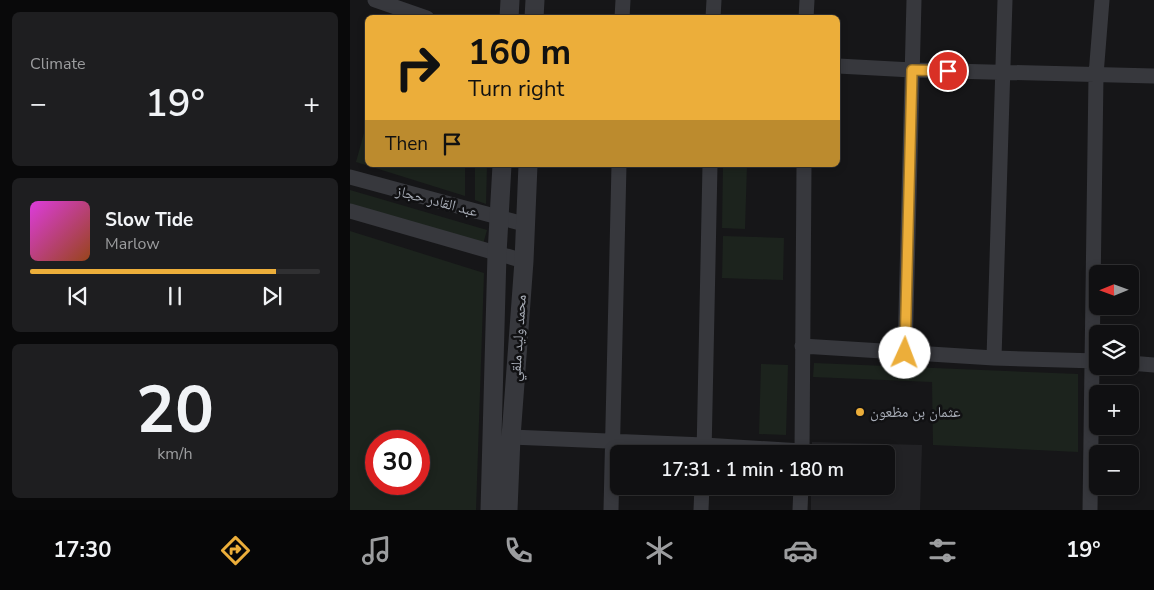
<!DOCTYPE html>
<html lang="en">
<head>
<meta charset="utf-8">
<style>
  :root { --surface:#101012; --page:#1e1e20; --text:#f1f3f6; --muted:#9c9d9f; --line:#303032; --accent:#ecae3a }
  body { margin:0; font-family:"Nunito Sans","Noto Naskh Arabic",sans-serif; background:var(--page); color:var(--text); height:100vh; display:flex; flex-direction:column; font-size:19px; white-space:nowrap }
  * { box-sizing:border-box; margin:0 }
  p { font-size:16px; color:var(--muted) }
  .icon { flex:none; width:28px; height:28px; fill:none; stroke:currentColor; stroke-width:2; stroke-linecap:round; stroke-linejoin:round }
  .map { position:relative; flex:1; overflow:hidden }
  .panel { display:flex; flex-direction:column; gap:12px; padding:12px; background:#09090a; width:350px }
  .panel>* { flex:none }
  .banner { position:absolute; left:15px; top:15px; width:475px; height:152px; border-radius:8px; box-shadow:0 2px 8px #0003,0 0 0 1px var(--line); background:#ecae3a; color:#111; overflow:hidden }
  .needle { width:32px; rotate:269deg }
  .controls { position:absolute; left:739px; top:265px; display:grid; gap:10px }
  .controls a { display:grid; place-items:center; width:50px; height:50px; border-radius:8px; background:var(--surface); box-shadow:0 2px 8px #0003,0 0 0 1px var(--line); font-size:25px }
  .speed { position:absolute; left:15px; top:430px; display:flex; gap:10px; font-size:25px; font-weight:700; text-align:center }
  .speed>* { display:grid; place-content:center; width:65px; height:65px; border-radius:50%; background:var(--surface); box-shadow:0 2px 8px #0003,0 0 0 1px var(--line); line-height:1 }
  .speed .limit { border:8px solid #d22; background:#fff; color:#111 }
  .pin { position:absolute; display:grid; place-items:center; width:42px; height:42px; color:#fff; margin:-21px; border:2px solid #fff; border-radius:50%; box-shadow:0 1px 5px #0007 }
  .me { position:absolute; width:55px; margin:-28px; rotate:2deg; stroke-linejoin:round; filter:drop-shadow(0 0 4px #0008) }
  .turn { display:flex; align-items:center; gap:18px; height:105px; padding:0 20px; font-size:22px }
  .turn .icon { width:65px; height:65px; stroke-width:2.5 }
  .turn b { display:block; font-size:35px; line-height:42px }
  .then { display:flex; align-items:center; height:48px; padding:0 20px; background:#0003; gap:10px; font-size:19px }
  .big { font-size:38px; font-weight:600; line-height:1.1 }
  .panel .tile { flex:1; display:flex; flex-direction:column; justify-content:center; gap:8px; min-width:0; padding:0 18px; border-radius:8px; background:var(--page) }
  .panel .dial { align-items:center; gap:0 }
  .dial b { font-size:65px; line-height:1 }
  .song { display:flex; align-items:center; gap:15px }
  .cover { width:60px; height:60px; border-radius:8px; background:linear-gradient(135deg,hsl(300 70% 55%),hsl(20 70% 35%)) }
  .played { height:5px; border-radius:2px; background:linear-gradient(90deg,var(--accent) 85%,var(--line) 85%) }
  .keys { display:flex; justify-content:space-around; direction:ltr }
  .heat { display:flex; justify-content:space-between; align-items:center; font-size:28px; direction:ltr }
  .trip { position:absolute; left:260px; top:445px; width:285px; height:50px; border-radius:8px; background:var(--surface); box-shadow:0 2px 8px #0003,0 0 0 1px var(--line); font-weight:600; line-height:50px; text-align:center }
  .tab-bar { display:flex; height:80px; justify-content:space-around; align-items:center; background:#060607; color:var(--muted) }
  .tab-bar .icon { width:35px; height:35px }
  .tab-bar .active { color:var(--accent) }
  .tab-bar b { font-size:22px; color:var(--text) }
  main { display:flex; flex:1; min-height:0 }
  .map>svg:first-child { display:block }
  .built { fill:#222225 }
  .green { fill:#1c231d; fill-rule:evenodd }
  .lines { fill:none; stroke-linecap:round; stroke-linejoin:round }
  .minor { stroke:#37383d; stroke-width:15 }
  .tertiary { stroke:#37383d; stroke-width:19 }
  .route-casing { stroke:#997126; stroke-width:12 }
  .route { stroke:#ecae3a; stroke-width:9 }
  .poi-dot { fill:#ecae3a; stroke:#111113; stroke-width:2 }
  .labels { text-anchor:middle; stroke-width:5; stroke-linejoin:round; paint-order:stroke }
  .street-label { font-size:15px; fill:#a8adb7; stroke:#111113 }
  .poi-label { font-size:15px; fill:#a8adb7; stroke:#111113; text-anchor:start }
</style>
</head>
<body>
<main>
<section class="panel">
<div class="tile"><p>Climate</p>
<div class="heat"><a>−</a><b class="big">19°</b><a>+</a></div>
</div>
<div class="tile">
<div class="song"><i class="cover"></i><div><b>Slow Tide</b><p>Marlow</p></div></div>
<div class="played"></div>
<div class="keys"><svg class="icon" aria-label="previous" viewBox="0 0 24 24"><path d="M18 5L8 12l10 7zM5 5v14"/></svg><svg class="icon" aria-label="pause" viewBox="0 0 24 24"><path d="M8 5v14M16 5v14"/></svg><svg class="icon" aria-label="next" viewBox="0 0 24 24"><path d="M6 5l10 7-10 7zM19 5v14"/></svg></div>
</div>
<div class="tile dial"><b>20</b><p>km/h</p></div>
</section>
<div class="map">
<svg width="804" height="510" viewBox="0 0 804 510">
  <rect width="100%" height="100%" fill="#161618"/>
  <path class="built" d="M462,442l110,3 -2,65h-109v-24h75v-32h-74z"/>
  <path class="green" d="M17,122l1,43h97v31l-109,-34z
    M125,165h12l-1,39 -11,-4z
    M373,165h24l-2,64 -23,-1z
    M0,190l137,40 -4,14 -133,-39z
    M0,231l134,42 -8,237h-126zM26,441h43v43h-43z
    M373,236l61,2 -1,42 -61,-2z
    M464,363l264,11v78l-145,-7 -1,-63 -119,-5z
    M411,364l27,1 -2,70 -27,-1z"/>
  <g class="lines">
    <path class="minor" d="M25,0l52,18
      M272,18l1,-18
      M363,18l1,-18
      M456,18l1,-18
      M488,66l74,4 242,6
      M0,177l174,47
      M0,211l174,50
      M452,346l192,12 104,3
      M555,353l9,-353
      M644,358l11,-358
      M780,363l24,2
      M161,437l193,8 98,6
      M354,454l6,-289
      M452,454l2,-289
      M261,510l8,-345
      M351,510l1,-24
      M450,510l1,-24
      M740,510l6,-435 6,-75"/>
    <path class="tertiary" d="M159,18l1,-18
      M184,18l1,-18
      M140,510l7,-256 5,-89
      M158,510l3,-73 13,-176 4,-96"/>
  </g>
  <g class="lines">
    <defs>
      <path id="route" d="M555,353l7,-283 36,1"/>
    </defs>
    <use href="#route" class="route-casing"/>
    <use href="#route" class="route"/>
  </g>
  <circle class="poi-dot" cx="510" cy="412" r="5"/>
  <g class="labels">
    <g class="street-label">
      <text transform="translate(87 201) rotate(15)" y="5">عبد القادر حجاز</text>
      <text transform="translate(168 338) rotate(-86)" y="5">محمد وليد ملقي</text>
    </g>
    <g class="poi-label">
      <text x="520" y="417">عثمان بن مظعون</text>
    </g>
  </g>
</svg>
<div class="controls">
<a><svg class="needle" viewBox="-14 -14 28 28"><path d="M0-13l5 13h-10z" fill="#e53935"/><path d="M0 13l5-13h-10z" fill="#9c9d9f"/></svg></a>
<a><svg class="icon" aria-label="layers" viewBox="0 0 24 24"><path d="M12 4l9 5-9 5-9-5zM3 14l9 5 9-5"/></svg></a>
<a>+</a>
<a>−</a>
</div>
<div class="speed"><div class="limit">30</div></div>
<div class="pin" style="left:598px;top:71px;background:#d93025"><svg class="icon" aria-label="arrive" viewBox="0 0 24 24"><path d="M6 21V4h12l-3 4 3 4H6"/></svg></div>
<svg class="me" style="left:555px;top:353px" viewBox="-20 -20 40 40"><circle r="19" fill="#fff"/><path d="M0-13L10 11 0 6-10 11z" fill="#ecae3a"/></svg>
<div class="trip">17:31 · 1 min · 180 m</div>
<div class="banner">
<div class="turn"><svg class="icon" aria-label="right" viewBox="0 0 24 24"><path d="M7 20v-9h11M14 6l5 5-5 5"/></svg><div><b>160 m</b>Turn right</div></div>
<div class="then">Then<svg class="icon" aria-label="arrive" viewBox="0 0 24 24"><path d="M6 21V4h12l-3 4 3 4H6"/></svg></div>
</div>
</div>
</main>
<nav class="tab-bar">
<b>17:30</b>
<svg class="icon active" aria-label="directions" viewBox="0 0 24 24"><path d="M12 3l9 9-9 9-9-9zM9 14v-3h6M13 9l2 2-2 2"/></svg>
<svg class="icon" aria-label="music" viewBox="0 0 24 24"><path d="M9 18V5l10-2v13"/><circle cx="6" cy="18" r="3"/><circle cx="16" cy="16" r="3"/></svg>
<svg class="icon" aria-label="phone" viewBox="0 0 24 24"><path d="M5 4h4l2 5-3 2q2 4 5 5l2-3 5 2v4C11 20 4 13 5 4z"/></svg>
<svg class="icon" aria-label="climate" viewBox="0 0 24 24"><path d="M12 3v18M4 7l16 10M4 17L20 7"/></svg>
<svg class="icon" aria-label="car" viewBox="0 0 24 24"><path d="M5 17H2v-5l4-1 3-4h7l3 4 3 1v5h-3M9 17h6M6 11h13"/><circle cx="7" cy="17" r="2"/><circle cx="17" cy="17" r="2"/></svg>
<svg class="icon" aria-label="filters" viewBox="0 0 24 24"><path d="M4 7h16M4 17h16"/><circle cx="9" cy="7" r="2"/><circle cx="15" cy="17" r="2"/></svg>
<b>19°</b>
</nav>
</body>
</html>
